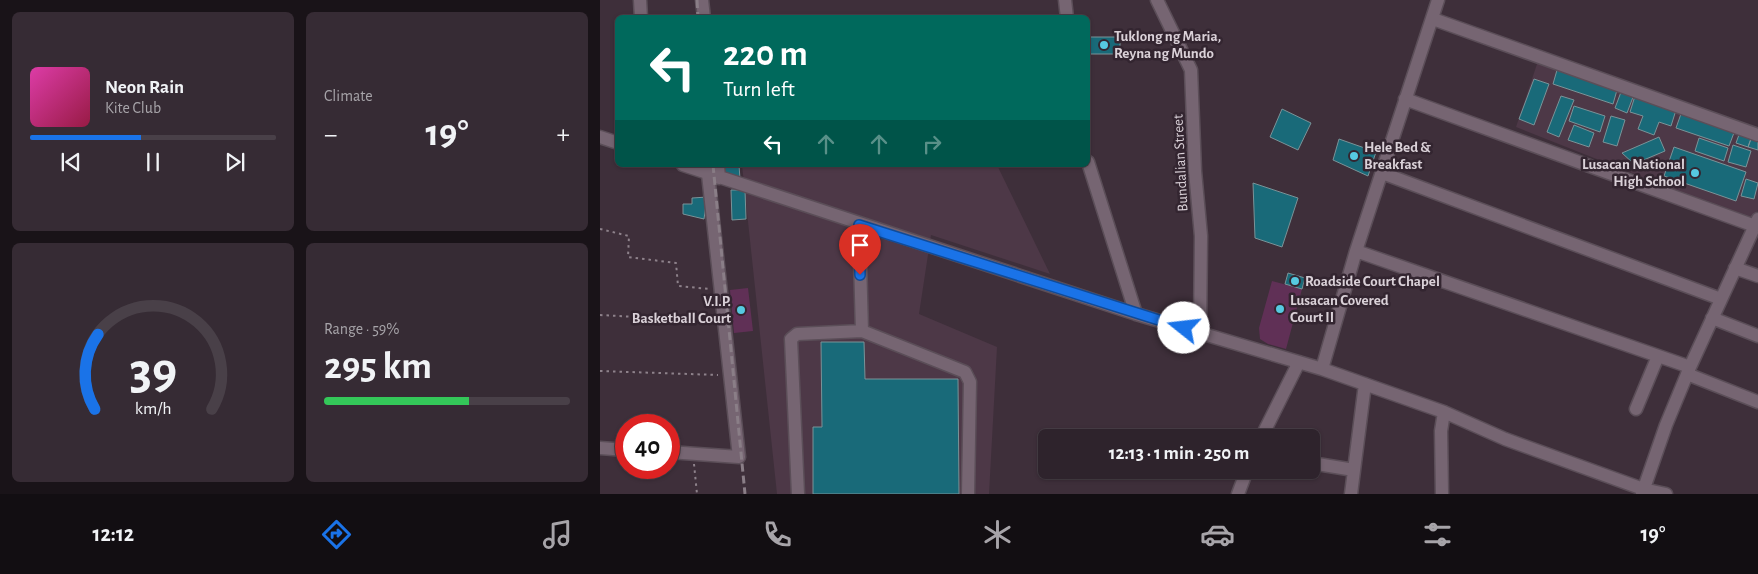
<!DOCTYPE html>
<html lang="en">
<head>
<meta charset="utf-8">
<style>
  :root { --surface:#2e232c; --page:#362b34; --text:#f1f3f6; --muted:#a7a4a9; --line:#494048; --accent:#1a73e8 }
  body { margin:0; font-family:"Alegreya Sans",sans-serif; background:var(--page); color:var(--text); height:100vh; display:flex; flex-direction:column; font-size:19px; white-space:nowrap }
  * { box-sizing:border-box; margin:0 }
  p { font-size:16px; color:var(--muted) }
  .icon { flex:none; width:28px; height:28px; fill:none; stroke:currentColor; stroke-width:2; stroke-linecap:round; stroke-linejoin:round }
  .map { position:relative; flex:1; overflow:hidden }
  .sheet { display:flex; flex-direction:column; gap:12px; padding:12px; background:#191318; width:600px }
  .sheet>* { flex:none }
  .hud { position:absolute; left:15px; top:15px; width:475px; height:152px; border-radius:8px; box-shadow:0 1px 4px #0004,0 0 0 1px var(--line); background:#00695c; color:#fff; overflow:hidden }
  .speed { position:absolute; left:15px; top:414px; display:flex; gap:10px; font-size:25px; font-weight:700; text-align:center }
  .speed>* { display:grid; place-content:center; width:65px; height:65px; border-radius:50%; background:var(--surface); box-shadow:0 1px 4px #0004,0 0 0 1px var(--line); line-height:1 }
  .speed .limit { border:8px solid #d22; background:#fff; color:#111 }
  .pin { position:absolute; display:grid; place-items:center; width:42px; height:42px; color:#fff; margin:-51px -21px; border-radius:50% 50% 50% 0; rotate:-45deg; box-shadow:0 0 5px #0007 }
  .pin .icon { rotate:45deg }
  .me { position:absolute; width:55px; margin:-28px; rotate:286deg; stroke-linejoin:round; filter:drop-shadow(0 0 4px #0008) }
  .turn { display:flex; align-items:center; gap:18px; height:105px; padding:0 25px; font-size:22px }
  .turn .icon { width:65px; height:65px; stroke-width:2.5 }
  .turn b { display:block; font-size:35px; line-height:42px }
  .lanes { display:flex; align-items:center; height:48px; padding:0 25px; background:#0003; justify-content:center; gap:25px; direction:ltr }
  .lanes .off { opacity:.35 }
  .big { font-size:38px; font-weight:700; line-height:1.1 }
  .sheet .tile { flex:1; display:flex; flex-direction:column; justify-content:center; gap:8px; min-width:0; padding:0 18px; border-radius:8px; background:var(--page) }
  .sheet .dial { align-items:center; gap:0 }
  .dial svg { height:130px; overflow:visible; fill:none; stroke:var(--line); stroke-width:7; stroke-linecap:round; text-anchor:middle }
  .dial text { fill:var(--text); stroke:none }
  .song { display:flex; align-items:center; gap:15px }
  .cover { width:60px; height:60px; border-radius:8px; background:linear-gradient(135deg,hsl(320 70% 55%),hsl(340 70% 35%)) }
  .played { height:5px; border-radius:2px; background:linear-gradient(90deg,var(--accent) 45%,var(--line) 45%) }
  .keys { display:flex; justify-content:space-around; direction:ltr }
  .heat { display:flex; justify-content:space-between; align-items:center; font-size:28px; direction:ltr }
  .charge { height:8px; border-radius:4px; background:linear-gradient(90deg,#34c759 59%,var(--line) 0) }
  .sheet .tiles { flex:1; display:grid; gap:12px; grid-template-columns:repeat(2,1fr) }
  .trip { position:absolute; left:438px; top:429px; width:282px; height:50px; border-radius:8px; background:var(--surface); box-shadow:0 1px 4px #0004,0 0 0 1px var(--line); font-weight:700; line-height:50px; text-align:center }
  .menu { display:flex; height:80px; justify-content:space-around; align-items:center; background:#120e12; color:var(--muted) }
  .menu .icon { width:35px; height:35px }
  .menu .on { color:var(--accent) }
  .menu b { font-size:22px; color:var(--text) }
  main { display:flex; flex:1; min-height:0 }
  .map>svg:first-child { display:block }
  .built { fill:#4d3847 }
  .green { fill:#603056 }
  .building { fill:#196a79; stroke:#7a9398 }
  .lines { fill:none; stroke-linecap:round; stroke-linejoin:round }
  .minor-casing { stroke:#5b4e58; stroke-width:15 }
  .path { stroke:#8e828b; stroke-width:2; stroke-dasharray:2.5 4; stroke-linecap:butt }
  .minor { stroke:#766572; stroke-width:12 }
  .rail { stroke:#8a7e87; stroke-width:3; stroke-dasharray:8 4; stroke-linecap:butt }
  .route-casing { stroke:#114b97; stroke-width:12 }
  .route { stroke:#1a73e8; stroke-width:9 }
  .poi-dot { fill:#56c9e1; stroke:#332530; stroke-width:2 }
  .labels { text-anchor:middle; stroke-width:5; stroke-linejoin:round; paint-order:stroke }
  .poi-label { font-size:15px; font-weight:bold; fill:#dad1d8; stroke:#332530; text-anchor:start }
  .street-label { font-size:15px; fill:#dad1d8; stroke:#332530 }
</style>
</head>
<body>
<main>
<section class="sheet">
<div class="tiles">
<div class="tile">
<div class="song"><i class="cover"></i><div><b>Neon Rain</b><p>Kite Club</p></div></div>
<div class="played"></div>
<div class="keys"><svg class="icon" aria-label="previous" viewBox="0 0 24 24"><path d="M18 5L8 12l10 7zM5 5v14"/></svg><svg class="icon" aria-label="pause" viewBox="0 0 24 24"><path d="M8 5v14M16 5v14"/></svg><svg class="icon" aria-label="next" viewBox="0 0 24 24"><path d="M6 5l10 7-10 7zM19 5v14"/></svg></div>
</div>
<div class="tile"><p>Climate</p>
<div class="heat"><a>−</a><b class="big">19°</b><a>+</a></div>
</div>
<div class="tile dial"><svg viewBox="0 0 100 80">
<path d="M14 69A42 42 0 1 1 86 69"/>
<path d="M14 69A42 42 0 0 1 16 23" stroke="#1a73e8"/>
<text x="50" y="56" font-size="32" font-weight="700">39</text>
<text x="50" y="72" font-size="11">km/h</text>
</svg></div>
<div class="tile"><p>Range · 59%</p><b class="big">295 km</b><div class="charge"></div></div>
</div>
</section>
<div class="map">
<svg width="1158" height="494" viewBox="0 0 1158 494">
  <rect width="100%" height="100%" fill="#3e2f3a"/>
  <path class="built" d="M939,58l219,78v74l-5,11 -237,-94z
    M142,165h255l53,109 -119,-39 -12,79 78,33 -8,147h-212z"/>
  <path class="green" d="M672,281l30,8 -16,60 -18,-5 -8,-5 -1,-11z
    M148,288l5,43 -19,2 -4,-43z"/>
  <path class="building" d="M488,37h32v17h-32z
    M957,70l60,20 -4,14 -60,-20z
    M934,79l15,5 -15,41 -15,-6z
    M1021,92l12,5 -6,16 -12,-5z
    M961,96l13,4 -15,37 -12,-5z
    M1035,96l41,14 -5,16 -12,-4 -5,13 -16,-6 5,-13 -13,-4z
    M974,106l31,10 -5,16 -31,-11z
    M682,109l29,14 -13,27 -28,-13z
    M1082,111l53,19 -6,16 -53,-18z
    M1011,116l14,4 -8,26 -14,-4z
    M974,125l20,8 -5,14 -21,-7z
    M1140,132l12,4 -4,11 -12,-4z
    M1152,136l6,3v11l-10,-3z
    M1059,137l6,14 -31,13 -12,-11z
    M1099,138l29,10 -4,13 -29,-10z
    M739,139l37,13 -8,24 -35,-16z
    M1133,145l18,6 -5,16 -18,-5z
    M1074,147l72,25 -10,29 -72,-25z
    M121,165h18l1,14 -19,-8z
    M1146,179l12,4 -4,16 -13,-3z
    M653,183l45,15 -16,49 -27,-9z
    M131,190h14l1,29 -14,1z
    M107,197l-3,22 -21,-5v-10h9v-6z
    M688,273l17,5 -3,11 -17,-5z
    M221,342h43l1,37h93l1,115h-146v-67h9z"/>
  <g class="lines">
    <defs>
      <path id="minor" d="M40,0l1,18
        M102,0l2,18
        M465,0l2,18
        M557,0l34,70 4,101 6,65 -1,96
        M833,19l325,116
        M805,99l350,127
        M0,137l18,6
        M488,162l48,152
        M83,165l453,149 186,55 122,43 61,27 138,50 23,5
        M118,165l1,13
        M782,173l339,126
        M259,225l3,106 103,41 5,10 -2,112
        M756,251l334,116
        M1135,268l23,8
        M1112,318l46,18
        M722,369l34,-118 82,-251
        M1087,374l71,28
        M1036,409l22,-53
        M661,438l38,-76
        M0,448l26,2
        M69,452l70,5 -31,-283
        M711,463l43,7
        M198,494l-7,-155 6,-5 65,-3
        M638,494l9,-24
        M751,494l14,-110
        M842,494l-1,-63 3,-19
        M1042,494l24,-69 24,-58 68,-148"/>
    </defs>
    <use href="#minor" class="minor-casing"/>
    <path class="path" d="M0,229l29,7 -1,21 48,6 2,23 32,3
      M0,315l112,6
      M0,371l118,4
      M94,464l3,30"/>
    <use href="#minor" class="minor"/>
    <path class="rail" d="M97,0l1,18
      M113,165l32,329"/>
  </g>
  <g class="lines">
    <defs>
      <path id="route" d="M260,275l-1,-50 325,103"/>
    </defs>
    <use href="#route" class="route-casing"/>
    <use href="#route" class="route"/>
  </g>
  <g class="poi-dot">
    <circle cx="504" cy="45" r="5"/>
    <circle cx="754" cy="156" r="5"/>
    <circle cx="1095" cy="173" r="5"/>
    <circle cx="695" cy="281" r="5"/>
    <circle cx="680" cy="309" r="5"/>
    <circle cx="141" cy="310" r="5"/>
  </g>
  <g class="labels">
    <g class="poi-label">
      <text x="514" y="41">Tuklong ng Maria,<tspan x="514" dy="17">Reyna ng Mundo</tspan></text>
      <text x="764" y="152">Hele Bed &amp;<tspan x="764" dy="17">Breakfast</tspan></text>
      <text x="1085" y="169" text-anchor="end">Lusacan National<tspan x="1085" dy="17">High School</tspan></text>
      <text x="705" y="286">Roadside Court Chapel</text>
      <text x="690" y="305">Lusacan Covered<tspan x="690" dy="17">Court II</tspan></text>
      <text x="131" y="306" text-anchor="end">V.I.P.<tspan x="131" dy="17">Basketball Court</tspan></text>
    </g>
    <g class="street-label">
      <text transform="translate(580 163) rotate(-93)" y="5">Bundalian Street</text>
    </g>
  </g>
</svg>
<div class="speed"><div class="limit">40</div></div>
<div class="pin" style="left:260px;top:275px;background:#d93025"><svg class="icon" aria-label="arrive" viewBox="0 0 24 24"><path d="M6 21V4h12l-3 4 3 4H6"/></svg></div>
<svg class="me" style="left:584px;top:328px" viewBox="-20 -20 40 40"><circle r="19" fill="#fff"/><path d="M0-13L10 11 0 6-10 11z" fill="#1a73e8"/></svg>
<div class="trip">12:13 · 1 min · 250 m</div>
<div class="hud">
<div class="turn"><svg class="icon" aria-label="left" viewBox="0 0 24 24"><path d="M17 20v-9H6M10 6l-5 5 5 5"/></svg><div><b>220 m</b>Turn left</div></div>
<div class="lanes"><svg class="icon" aria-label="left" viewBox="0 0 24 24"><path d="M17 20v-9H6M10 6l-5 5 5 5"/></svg><svg class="icon off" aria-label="ahead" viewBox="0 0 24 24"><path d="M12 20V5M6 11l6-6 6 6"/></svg><svg class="icon off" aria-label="ahead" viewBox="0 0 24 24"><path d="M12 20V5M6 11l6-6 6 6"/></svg><svg class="icon off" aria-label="right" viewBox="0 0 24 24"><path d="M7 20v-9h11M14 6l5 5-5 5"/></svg></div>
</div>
</div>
</main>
<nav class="menu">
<b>12:12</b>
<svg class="icon on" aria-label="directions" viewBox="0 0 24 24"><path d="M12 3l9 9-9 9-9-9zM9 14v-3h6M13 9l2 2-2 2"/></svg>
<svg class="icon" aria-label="music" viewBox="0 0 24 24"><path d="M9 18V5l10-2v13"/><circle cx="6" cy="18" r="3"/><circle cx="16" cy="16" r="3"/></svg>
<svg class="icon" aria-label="phone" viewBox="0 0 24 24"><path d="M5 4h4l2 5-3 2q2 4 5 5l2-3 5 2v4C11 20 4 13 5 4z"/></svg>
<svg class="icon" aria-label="climate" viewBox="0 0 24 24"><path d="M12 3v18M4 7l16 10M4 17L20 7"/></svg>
<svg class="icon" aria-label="car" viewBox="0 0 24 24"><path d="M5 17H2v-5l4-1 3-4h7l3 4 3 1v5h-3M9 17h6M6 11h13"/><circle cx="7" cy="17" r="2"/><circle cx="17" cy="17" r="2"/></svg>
<svg class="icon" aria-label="filters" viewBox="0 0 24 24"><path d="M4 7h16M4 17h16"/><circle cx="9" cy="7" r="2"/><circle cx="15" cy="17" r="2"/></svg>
<b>19°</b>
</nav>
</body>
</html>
